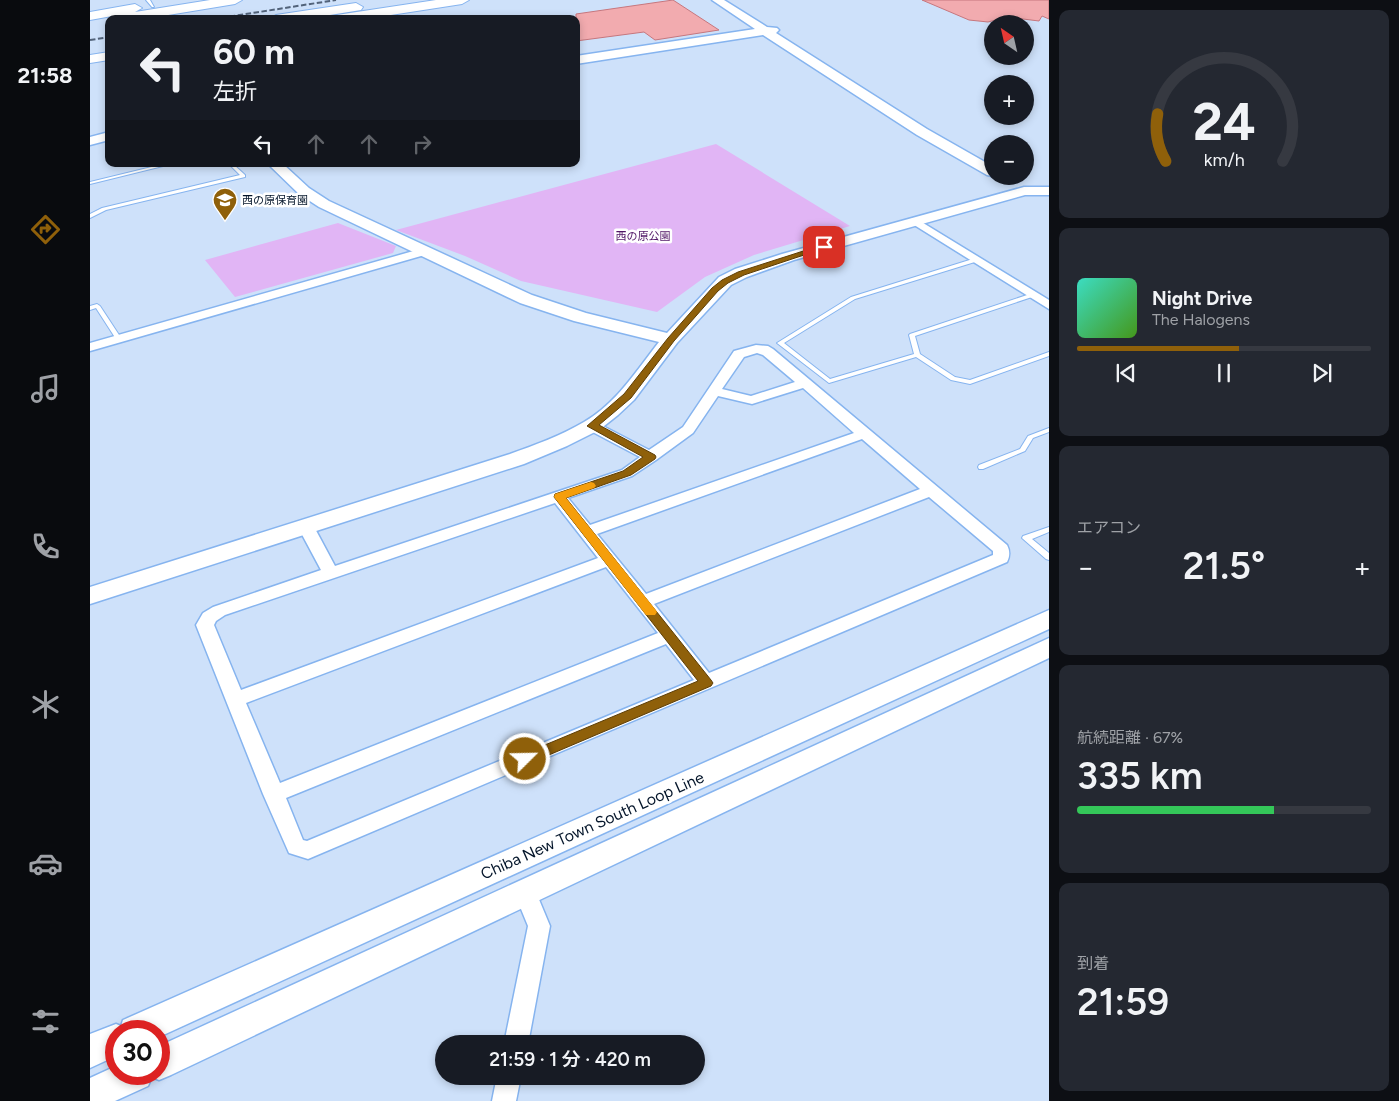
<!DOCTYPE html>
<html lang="ja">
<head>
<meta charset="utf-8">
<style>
  :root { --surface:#171b24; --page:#242831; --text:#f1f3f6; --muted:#9ea1a6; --line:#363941; --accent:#8f600a }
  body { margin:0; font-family:Figtree,"Noto Sans JP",sans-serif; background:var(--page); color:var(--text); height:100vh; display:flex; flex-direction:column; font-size:19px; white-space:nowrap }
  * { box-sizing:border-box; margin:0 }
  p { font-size:16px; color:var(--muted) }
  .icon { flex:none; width:28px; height:28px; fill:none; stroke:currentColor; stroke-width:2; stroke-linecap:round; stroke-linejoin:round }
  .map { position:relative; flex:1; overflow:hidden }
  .details { display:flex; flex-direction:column; gap:10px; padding:10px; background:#0d0f14; width:350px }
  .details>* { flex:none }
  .hud { position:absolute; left:15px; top:15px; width:475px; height:152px; border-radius:10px; box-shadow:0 2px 8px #0003; background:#171b24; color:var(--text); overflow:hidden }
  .needle { width:32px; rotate:326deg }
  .buttons { position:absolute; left:894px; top:15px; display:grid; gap:10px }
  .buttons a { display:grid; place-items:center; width:50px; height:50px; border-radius:50%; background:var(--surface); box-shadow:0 2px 8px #0003; font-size:25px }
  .speed { position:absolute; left:15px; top:1020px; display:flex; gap:10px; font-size:25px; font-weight:700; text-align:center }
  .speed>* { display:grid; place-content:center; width:65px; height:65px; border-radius:50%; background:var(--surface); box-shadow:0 2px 8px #0003; line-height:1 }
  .speed .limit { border:8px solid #d22; background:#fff; color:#111 }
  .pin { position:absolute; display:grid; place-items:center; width:42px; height:42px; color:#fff; margin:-21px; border-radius:10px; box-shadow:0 2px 8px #0006 }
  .me { position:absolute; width:55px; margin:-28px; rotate:67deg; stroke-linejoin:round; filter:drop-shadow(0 0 4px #0008) }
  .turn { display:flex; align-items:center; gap:18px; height:105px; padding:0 25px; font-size:22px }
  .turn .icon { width:65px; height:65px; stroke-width:2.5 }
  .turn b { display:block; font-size:35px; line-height:42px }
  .lanes { display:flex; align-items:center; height:48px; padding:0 25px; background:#0003; justify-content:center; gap:25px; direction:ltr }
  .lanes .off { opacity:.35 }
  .big { font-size:38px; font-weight:600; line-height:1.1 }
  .details .card { flex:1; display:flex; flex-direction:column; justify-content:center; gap:8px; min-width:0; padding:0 18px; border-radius:10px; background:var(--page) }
  .details .dial { align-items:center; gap:0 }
  .dial svg { height:130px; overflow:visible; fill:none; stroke:var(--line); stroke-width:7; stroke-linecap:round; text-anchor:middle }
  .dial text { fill:var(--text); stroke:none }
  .song { display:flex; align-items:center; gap:15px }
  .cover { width:60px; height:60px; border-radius:8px; background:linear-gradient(135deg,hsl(170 70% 55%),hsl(100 70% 35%)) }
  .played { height:5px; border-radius:2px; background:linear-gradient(90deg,var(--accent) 55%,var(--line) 55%) }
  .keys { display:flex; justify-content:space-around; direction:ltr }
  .heat { display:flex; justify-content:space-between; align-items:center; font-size:28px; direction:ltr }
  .charge { height:8px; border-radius:4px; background:linear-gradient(90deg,#34c759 67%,var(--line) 0) }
  .trip { position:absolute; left:345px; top:1035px; width:270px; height:50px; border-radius:25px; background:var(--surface); box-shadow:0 2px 8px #0003; font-weight:600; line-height:50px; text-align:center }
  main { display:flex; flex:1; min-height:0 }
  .menu { display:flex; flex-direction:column; width:90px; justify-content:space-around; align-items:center; background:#090b0e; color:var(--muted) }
  .menu .icon { width:35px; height:35px }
  .menu .on { color:var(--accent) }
  .menu b { font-size:22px; color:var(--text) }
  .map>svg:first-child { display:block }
  .green { fill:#e1b5f5 }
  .building { fill:#f2abaf; stroke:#c6777e }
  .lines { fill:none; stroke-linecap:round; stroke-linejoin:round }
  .lane-casing { stroke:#86b4ef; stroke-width:2 }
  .street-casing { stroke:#86b4ef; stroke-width:3 }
  .secondary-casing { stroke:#86b4ef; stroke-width:3 }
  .highway-casing { stroke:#86b4ef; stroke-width:2 }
  .lane { fill:#fff; fill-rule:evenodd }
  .street { fill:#fff; fill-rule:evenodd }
  .secondary { fill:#fff; fill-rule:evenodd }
  .highway { fill:#fff; fill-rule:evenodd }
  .rail { stroke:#52637a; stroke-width:2; stroke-dasharray:5.5 2.5; stroke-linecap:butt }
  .route { fill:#8f600a; stroke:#5d3e06 }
  .slow { fill:#f59e0b }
  .labels { text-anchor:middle; stroke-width:5; stroke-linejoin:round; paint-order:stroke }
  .far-poi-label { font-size:11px; fill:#04152a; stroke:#fff; text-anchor:start }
  .far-park-label { font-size:11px; fill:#501666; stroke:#fff }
  .near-street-label { font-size:16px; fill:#04152a; stroke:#fff }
</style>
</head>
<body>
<main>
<nav class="menu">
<b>21:58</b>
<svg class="icon on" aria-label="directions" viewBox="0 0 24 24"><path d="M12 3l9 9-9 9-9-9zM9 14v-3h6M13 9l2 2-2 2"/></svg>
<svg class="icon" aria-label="music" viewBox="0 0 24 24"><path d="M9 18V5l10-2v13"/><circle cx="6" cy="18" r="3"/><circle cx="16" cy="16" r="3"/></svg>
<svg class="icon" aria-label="phone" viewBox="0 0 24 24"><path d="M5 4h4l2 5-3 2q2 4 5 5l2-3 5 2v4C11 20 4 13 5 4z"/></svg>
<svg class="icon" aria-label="climate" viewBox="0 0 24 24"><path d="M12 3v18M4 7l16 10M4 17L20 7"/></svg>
<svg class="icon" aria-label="car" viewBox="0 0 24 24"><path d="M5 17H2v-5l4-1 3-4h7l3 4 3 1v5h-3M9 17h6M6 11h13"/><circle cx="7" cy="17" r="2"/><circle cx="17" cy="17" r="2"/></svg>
<svg class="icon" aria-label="filters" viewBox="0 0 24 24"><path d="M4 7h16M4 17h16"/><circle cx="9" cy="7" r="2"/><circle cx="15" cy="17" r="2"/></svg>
</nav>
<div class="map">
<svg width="959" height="1101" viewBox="0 0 959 1101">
  <rect width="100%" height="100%" fill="#cee1fa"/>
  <path class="green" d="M626,144l134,82 -96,29 -49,22 -48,35 -136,-31 -56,-25 -69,-26z
    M248,223l58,23 -3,7 -158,44 -30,-37z"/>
  <path class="building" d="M583,0l46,30 -64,10 -11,-8 -68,9v-27z
    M832,0h127v19l-7,-3 -3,5 -32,-4 -19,5 -19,-2z"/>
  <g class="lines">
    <defs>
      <path id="lane" d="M56,0h4l4,7h-2z
        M74,164h7l-81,20v-2z
        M139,164h4l12,11v2l-139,33 -16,8v-4l12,-6 138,-33z
        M886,258l2,1v2l-123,38 -71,44 46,36 84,-25 -5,-19 1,-1 123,-41 3,2 -1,1 -120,40 5,18 35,23 15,3 79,-28v4l-79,28 -19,-4 -35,-23 -87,26 -52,-40 74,-46z
        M7,304l3,2 21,32 -1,1h-4l-20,-31 -6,2v-4z
        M959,428v4l-16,6 -8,13 -42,18h-4l-1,-2 1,-2 41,-16 8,-13z
        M959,527v5l-17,7 17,14v7l-3,-1 -24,-21 1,-2z"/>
      <path id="street" d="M825,218l134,82v9l-138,-86 -2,-2 2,-2z
        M334,248l4,2 2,2 -2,2 -338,97v-8z
        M666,345l12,1 5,3 234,196c3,6 3,11 0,17l-692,294 -7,3 -19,-6 -26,-59 -67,-169 7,-12 10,-6 108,-37 -23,-43 2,-4 6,-1 6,1 23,43 287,-96 18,-13 -53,-28 -2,-3 2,-3h10l52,27 34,-23 51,-76zM667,353l6,2 32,27 -44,14 -29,-7 22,-32zM713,388l51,45 -264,92 -22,-27 64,-22 24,-16 37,-27 25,-37 34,8zM772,439l58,50 -274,105 -49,-60zM839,497l64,54v4l-284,118 -55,-69zM465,503l43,55 -357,132 -27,-65 2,-4 9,-6zM516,567l52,66 -378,150 -34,-80zM576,644l28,36 -387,161 -4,-1 -17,-42z
        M435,882l8,3 17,41 -22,118h-24l24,-118 -14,-34 3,-7z
        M407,1076h24l-5,25h-24z"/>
      <path id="secondary" d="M622,0h12l43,27 10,1 2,2 -3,3 151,96 65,37v10l-5,-1 -70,-40 -154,-100 -187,29v-8l179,-27z
        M19,132v8l-19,5v-8z
        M178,164h15l26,24 20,13 203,94 54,18 81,20 52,-56 16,-8 47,-15 242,-67h25v8h-24l-231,65 -47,17 -16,8 -54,58 -43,57 -16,15 -19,15 -32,16 -43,18 -434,140v-17l420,-133c25,-9 50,-18 74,-32 32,-18 53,-52 75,-80l-85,-21 -54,-18 -201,-96 -20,-13z
        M959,610v19l-890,408v-6h-43v25l-26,12v-34l26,-10 5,2 2,-6z
        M959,638v20l-878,417 -12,5 -7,-3 -4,9 -33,15h-25v-23l26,-12v8h43v-28z"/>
      <path id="highway" d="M120,0h32l-7,4 -91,15h-34l2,-3 -22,4v-8l45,-8 7,4 -7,4z
        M346,0h33l-7,4 -97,15h-35l7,-4z
        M266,3l7,4 -2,3 -56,9h-36l7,-4z
        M19,52v8l-19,3v-8z"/>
    </defs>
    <use href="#lane" class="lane-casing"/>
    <use href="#street" class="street-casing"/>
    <use href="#secondary" class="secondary-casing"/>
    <use href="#highway" class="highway-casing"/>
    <use href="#lane" class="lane"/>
    <use href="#street" class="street"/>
    <use href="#secondary" class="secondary"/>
    <use href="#highway" class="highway"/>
    <path class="rail" d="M124,19l122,-19
      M0,40l19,-3"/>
  </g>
  <path class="route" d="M732,245l6,2 -84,28 -16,8 -10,8 -44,50 -43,57 -32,27 56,30 1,2 -1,2 -24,16 -65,23 145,182 2,3 -2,3 -181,77 -5,1 -4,-1 -2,-4 2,-4 177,-74 -144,-184 1,-3 68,-23 20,-14 -56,-31 37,-32 44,-56 44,-50 10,-8 16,-8z"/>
  <path class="slow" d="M501,482l3,1 2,3 -2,2 -28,10 89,111 2,3 -2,3h-9l-92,-118 1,-3z"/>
  <defs>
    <symbol id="school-pin" viewBox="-11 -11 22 30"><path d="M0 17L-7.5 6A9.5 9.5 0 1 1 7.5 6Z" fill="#8f600a" stroke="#fff"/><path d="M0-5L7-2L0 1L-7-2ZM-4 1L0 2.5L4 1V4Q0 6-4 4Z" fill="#fff"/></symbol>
  </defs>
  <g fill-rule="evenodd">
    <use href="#school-pin" x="121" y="186" width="28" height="38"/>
  </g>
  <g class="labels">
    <g class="far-poi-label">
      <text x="152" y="204">西の原保育園</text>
    </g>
    <g class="far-park-label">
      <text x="553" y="240">西の原公園</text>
    </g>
    <g class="near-street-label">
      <text transform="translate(502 825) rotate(-24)" y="6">Chiba New Town South Loop Line</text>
    </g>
  </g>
</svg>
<div class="buttons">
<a><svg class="needle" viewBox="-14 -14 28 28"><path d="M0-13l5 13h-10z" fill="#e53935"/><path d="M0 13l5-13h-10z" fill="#9ea1a6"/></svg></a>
<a>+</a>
<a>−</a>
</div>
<div class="speed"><div class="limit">30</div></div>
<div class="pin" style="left:734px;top:247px;background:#d93025"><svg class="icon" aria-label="arrive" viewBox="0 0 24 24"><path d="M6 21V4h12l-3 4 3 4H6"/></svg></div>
<svg class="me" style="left:435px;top:759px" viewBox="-20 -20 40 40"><circle r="17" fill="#8f600a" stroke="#fff" stroke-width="3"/><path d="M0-11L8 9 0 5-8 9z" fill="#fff"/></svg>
<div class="trip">21:59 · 1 分 · 420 m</div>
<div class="hud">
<div class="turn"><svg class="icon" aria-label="left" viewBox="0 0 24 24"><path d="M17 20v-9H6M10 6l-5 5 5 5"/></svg><div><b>60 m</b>左折</div></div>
<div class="lanes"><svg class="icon" aria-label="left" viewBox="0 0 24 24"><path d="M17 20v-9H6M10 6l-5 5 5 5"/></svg><svg class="icon off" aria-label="ahead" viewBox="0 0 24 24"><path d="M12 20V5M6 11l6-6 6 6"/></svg><svg class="icon off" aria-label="ahead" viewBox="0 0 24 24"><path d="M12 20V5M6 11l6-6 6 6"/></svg><svg class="icon off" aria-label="right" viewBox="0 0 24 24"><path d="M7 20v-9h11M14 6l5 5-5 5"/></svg></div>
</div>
</div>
<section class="details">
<div class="card dial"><svg viewBox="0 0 100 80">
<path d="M14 69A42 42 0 1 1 86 69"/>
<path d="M14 69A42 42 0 0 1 9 40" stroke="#8f600a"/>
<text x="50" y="56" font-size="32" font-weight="700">24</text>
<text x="50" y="72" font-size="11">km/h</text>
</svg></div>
<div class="card">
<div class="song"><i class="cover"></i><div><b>Night Drive</b><p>The Halogens</p></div></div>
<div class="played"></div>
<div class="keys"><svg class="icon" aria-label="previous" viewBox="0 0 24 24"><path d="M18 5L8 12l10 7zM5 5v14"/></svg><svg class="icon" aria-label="pause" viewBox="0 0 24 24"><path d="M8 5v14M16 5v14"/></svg><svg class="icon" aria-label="next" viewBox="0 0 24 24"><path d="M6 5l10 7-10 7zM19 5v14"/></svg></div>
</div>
<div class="card"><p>エアコン</p>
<div class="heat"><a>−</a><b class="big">21.5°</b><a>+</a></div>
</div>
<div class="card"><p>航続距離 · 67%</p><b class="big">335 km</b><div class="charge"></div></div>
<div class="card"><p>到着</p><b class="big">21:59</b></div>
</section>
</main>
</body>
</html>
